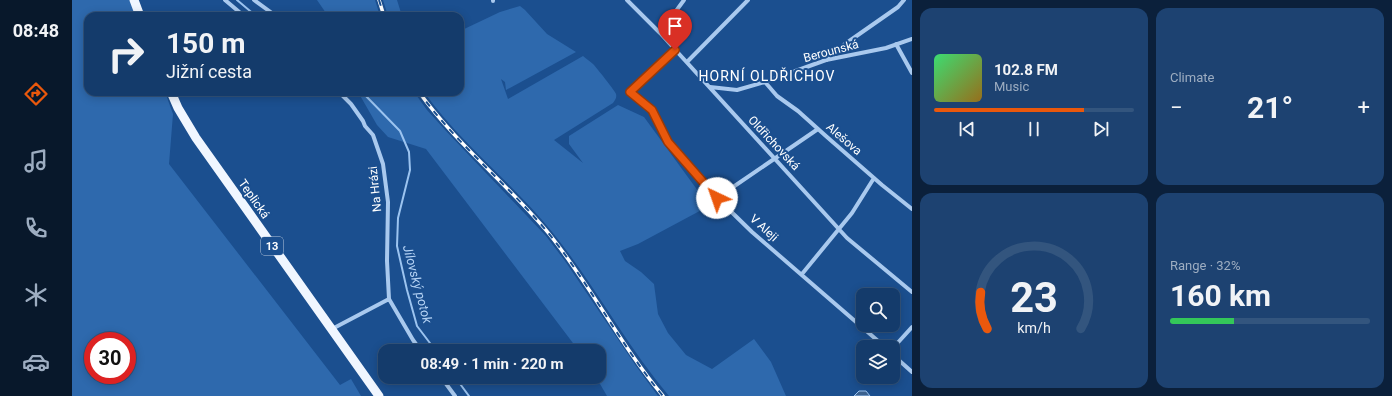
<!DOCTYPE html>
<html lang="en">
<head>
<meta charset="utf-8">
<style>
  :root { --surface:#143b6b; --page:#1d4271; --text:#f1f3f6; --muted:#9dadc1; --line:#33557e; --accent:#ea580c }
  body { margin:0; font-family:Roboto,sans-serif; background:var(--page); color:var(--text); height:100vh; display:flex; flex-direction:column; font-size:15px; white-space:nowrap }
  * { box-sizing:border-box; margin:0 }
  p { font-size:13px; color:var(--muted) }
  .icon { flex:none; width:22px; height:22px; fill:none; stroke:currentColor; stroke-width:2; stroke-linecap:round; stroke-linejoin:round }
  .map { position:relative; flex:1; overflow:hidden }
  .side { display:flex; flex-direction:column; gap:8px; padding:8px; background:#0b203b; width:480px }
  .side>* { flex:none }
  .hud { position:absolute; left:12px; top:12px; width:380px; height:84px; border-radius:12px; box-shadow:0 2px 10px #0003,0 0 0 1px var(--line); background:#143b6b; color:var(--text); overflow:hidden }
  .tools { position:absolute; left:784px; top:288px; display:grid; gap:8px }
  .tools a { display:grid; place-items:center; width:44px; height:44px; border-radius:8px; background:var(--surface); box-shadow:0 2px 10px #0003,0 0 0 1px var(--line); font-size:20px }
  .speed { position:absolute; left:12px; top:332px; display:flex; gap:8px; font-size:20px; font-weight:700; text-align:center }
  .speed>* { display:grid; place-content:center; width:52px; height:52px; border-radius:50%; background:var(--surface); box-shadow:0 2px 10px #0003,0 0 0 1px var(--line); line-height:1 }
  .speed .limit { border:6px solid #d22; background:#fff; color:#111 }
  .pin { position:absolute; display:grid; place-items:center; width:34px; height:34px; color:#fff; margin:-41px -17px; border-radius:50% 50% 50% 0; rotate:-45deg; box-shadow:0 0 4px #0007 }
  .pin .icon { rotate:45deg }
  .me { position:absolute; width:44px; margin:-22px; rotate:318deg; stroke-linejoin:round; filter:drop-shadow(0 0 3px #0008) }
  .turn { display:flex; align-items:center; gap:14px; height:84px; padding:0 16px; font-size:18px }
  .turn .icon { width:52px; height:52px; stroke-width:2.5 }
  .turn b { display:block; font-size:28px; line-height:34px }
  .big { font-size:30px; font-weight:700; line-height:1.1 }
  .side .card { flex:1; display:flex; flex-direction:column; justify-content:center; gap:6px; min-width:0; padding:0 14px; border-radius:12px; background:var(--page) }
  .side .dial { align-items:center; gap:0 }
  .dial svg { height:104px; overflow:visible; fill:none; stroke:var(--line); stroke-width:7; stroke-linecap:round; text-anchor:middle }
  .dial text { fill:var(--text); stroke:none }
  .song { display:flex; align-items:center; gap:12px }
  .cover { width:48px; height:48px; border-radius:6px; background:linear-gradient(135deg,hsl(140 70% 55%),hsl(40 70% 35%)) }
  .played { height:4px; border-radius:2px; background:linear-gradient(90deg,var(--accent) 75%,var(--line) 75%) }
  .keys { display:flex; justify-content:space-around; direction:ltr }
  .heat { display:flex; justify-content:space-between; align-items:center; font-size:22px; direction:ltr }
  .charge { height:6px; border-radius:3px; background:linear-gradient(90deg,#34c759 32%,var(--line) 0) }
  .side .tiles { flex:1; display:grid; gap:8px; grid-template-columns:repeat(2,1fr) }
  .trip { position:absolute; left:306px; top:344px; width:228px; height:40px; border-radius:12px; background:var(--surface); box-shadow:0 2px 10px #0003,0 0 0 1px var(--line); font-weight:700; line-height:40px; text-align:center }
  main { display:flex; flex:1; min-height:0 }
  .tab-bar { display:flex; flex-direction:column; width:72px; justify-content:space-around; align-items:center; background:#08182b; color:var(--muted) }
  .tab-bar .icon { width:28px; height:28px }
  .tab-bar .current { color:var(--accent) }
  .tab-bar b { font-size:18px; color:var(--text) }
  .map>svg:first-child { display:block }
  .green { fill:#2e69ad; fill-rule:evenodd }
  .water { fill:#3c6290; stroke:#9cc4f0 }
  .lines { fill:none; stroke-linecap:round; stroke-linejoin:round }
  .stream { stroke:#9cc4f0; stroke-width:2 }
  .street { stroke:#a9c9ee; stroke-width:4 }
  .primary { stroke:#f0f6ff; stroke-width:9 }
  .rail-casing { stroke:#fff; stroke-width:3.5 }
  .rail { stroke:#1b4f8f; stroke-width:2; stroke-dasharray:6; stroke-linecap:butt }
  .route-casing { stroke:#983908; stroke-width:10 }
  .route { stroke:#ea580c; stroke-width:7 }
  .labels { text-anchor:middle; stroke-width:4; stroke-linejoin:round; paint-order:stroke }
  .shield { fill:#1b4f8f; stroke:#bbcadd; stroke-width:1 }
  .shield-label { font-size:11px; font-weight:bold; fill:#fff }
  .street-label { font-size:12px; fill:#fff; stroke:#1b4f8f }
  .water-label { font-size:13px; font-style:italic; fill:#b5d3f5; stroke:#1b4f8f }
  .quarter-label { font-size:14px; letter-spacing:1px; fill:#fff; stroke:#1b4f8f }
</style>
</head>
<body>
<main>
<nav class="tab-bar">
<b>08:48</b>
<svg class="icon current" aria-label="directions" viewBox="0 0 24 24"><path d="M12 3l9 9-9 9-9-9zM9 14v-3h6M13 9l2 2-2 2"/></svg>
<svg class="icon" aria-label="music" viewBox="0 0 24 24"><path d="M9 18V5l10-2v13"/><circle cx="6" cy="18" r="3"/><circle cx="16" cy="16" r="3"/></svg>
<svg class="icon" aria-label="phone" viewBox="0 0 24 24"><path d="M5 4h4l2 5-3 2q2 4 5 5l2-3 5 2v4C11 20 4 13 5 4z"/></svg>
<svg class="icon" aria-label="climate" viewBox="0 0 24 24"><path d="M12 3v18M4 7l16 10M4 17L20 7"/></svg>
<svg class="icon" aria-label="car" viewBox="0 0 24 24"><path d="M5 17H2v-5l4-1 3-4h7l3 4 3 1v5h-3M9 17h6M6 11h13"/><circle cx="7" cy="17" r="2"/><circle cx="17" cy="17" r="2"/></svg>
</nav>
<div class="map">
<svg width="840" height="396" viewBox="0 0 840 396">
  <rect width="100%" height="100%" fill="#1b4f8f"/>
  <path class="green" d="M0,0h59l6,16h-49v76h77l8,22 -4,50 171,221 11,-6 10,17h-289zM21,341h34v34h-34z
    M245,0h58l5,16h-52z
    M311,0h14l5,16h-14z
    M448,6l5,4 22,24 29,18 -70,38 -1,-8 -4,-3 7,20 75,-43c3,3 7,5 10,8 3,3 23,28 23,30 1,4 -1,6 -3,9l-59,37 29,23 -14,-19v-8l49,-31 26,12 65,89 -71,38 -18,7 5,10 16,11 13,12 4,30 10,19 18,22 26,14 42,-30 17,23 15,34h-117c-43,-51 -74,-111 -116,-163 -40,-50 -92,-89 -129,-141h36v-61l40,-19z
    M286,92h56l13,18 19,21 100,105 19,25 71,105 22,30h-51l-11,-19h3v-26h-20l-153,-202 -38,-12 -11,-12z"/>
  <path class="water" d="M787,391h7l4,5h-16z"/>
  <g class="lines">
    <path class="stream" d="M165,0l19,16
      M290,92l38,39 9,21 1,18 -12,48 -1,28 10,44 10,36 19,25
      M383,377l14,19"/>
    <path class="street" d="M153,0l19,16
      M182,0l22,16
      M421,0v1
      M555,0l33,33 187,205 65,54
      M588,33l24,-33
      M824,44l16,29
      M603,50l-45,42 22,18 16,32 45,52 39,38 133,115
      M755,60l18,-16 53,-37 6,-7
      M615,62l61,-62
      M693,82l12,14 21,15 29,26 55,48 30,24
      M638,87l27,3 28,-8 61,-22 60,-12 26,-9
      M267,92l12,12 12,17 2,5 8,9 10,29 5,38 -1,59 2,38
      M645,198l101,-69
      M730,274l50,-61 22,-35
      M260,329l57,-30 24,41 8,11
      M821,348l19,-21
      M821,355l19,17
      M369,377l14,19"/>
    <path class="primary" d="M62,0l6,16
      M99,92l7,16 18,30 183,258"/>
    <defs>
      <path id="rail" d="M307,0l5,16
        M347,92c38,53 90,93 131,143 41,51 71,111 113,161"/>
    </defs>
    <use href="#rail" class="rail-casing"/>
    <use href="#rail" class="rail"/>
  </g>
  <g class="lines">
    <defs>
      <path id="route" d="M603,50l-45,42 22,18 16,32 49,56"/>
    </defs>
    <use href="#route" class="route-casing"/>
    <use href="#route" class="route"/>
  </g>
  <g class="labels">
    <rect class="shield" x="189" y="237" width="22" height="18" rx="3"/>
    <g class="shield-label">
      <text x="200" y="250">13</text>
    </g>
    <g class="street-label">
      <text transform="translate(759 51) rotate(-15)" y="4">Berounská</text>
      <text transform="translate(772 139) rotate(41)" y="4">Alešova</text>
      <text transform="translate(702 143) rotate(47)" y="4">Oldřichovská</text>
      <text transform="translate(303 189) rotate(-96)" y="4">Na Hrázi</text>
      <text transform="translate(182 199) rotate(55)" y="4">Teplická</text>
      <text transform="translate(692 228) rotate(42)" y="4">V Aleji</text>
    </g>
    <g class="water-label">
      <text transform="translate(346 284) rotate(75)" y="5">Jílovský potok</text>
    </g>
    <g class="quarter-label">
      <text x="695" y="81">HORNÍ OLDŘICHOV</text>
    </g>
  </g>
</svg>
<div class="tools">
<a><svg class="icon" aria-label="search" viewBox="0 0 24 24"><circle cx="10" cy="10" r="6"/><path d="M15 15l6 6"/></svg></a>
<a><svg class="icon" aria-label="layers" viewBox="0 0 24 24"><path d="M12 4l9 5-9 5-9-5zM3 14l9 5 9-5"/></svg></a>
</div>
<div class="speed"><div class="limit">30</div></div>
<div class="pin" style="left:603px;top:50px;background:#d93025"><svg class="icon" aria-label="arrive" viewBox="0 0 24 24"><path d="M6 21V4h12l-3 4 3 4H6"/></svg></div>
<svg class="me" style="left:645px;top:198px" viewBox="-20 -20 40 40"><circle r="19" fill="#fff"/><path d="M0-13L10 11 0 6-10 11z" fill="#ea580c"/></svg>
<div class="trip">08:49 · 1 min · 220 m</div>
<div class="hud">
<div class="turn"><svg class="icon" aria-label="right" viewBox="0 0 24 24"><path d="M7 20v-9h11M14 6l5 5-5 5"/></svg><div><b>150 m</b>Jižní cesta</div></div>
</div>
</div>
<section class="side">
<div class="tiles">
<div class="card">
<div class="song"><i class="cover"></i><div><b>102.8 FM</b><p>Music</p></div></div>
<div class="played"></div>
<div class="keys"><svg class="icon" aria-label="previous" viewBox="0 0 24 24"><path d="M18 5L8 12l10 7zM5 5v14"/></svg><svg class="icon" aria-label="pause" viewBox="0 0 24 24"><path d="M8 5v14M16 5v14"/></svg><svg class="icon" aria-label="next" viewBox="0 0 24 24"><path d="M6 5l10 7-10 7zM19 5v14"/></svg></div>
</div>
<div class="card"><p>Climate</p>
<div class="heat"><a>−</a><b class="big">21°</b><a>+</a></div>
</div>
<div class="card dial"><svg viewBox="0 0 100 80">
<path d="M14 69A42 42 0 1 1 86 69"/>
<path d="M14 69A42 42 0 0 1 9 41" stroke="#ea580c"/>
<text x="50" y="56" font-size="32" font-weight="700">23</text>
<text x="50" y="72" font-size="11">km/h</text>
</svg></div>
<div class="card"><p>Range · 32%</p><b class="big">160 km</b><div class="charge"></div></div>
</div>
</section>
</main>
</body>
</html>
